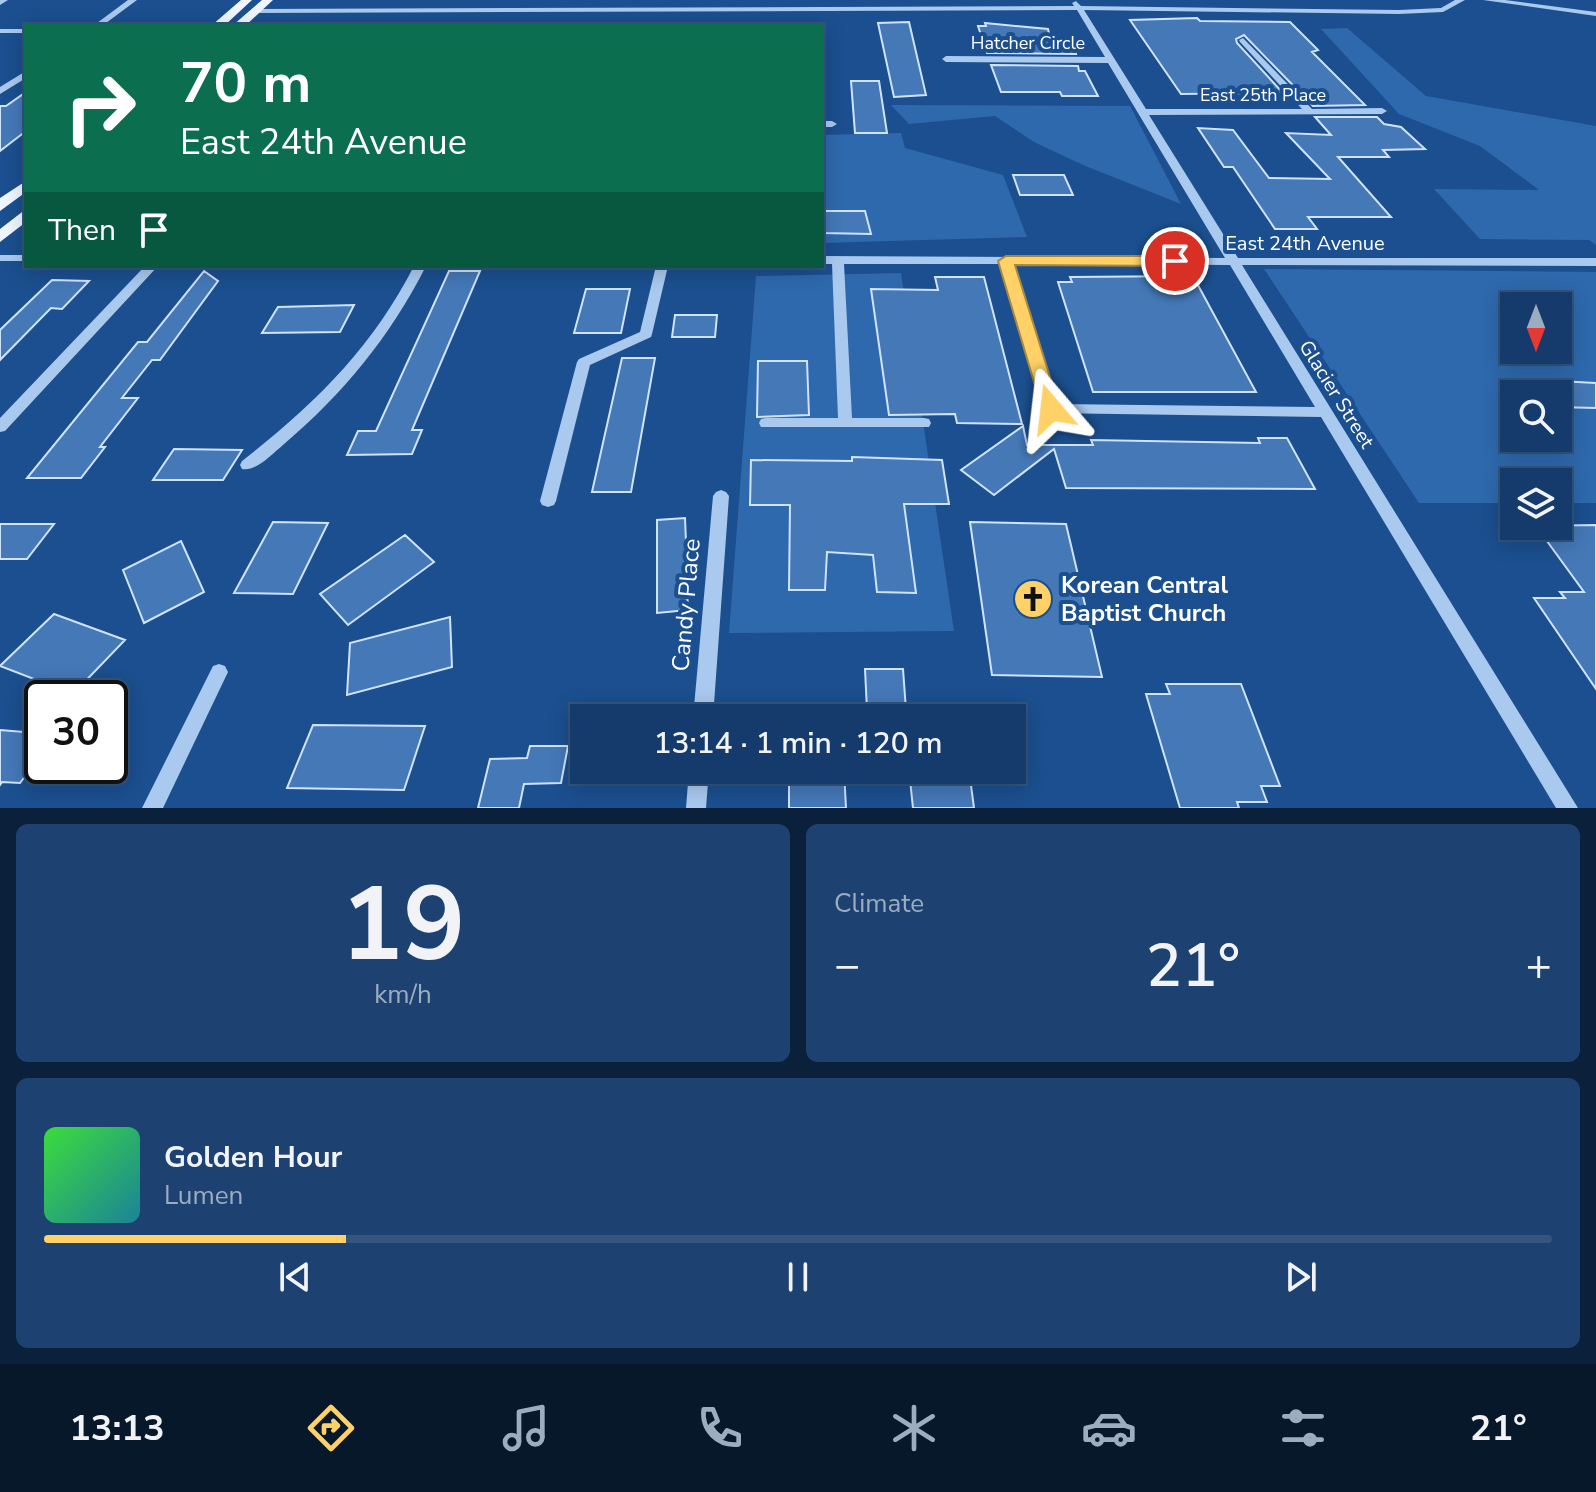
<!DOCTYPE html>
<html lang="en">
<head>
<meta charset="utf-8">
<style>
  :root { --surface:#143b6b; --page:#1d4271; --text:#f1f3f6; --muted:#9dadc1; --line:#33557e; --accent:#ffd166 }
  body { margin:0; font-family:"Nunito Sans",sans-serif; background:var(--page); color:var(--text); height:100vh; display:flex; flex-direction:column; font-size:30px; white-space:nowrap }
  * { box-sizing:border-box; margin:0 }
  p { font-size:26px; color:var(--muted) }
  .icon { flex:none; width:44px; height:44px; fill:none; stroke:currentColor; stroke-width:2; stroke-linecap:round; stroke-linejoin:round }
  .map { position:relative; height:808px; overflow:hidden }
  .side { display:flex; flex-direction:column; gap:16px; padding:16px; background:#0b203b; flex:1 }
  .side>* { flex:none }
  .top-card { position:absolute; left:24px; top:24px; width:800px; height:244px; border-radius:0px; box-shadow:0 4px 20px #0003,0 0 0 2px var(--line); background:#0b6e4f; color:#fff; overflow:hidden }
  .needle { width:52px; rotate:180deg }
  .buttons { position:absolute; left:1500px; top:292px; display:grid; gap:16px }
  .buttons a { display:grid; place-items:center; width:72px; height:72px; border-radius:0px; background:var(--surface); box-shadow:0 4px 20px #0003,0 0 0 2px var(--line); font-size:40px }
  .speed { position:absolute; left:24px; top:680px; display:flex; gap:16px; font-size:40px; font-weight:700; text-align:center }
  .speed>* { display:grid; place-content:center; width:104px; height:104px; border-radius:50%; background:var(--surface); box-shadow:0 4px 20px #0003,0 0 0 2px var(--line); line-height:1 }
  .speed .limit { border:4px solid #111; border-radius:12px; background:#fff; color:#111 }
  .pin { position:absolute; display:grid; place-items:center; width:68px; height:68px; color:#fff; margin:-34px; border:4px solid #fff; border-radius:50%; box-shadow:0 2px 8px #0007 }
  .me { position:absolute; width:88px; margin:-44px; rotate:343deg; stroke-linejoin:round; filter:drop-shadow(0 0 6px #0008) }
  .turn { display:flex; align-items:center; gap:28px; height:168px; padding:0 24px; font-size:36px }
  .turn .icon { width:104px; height:104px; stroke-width:2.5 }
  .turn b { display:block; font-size:56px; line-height:68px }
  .then { display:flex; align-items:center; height:76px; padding:0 24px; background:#0003; gap:16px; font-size:30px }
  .big { font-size:60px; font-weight:600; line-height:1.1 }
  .side .widget { flex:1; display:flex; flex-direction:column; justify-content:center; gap:12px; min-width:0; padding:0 28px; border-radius:12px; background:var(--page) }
  .side .dial { align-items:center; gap:0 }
  .dial b { font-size:104px; line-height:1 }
  .song { display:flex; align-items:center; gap:24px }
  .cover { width:96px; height:96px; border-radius:12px; background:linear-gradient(135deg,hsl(120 70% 55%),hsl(190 70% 35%)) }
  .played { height:8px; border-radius:4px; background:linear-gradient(90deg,var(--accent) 20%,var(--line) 20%) }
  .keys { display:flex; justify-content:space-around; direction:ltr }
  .heat { display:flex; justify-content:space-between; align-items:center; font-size:44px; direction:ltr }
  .side .tiles { flex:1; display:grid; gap:16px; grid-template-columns:1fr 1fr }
  .widget:last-child { grid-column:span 2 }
  .trip { position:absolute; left:570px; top:704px; width:456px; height:80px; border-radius:0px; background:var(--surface); box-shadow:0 4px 20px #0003,0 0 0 2px var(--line); font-weight:600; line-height:80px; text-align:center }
  .tabs { display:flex; height:128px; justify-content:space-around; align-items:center; background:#08182b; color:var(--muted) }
  .tabs .icon { width:56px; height:56px }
  .tabs .current { color:var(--accent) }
  .tabs b { font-size:36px; color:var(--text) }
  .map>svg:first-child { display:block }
  .green { fill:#2e69ad; fill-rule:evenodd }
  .building { fill:#4478b7; stroke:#cfe3fa; stroke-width:2 }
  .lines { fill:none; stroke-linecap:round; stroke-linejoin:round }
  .minor { fill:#a9c9ee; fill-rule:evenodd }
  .major { fill:#f0f6ff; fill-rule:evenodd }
  .route { fill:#ffd166; stroke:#a68842; stroke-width:2 }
  .labels { text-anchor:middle; stroke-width:8; stroke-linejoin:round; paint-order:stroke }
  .far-street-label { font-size:18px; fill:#fff; stroke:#1b4f8f }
  .street-label { font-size:20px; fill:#fff; stroke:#1b4f8f }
  .near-poi-label { font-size:24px; font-weight:bold; fill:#fff; stroke:#1b4f8f; text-anchor:start }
  .near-street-label { font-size:24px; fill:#fff; stroke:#1b4f8f }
</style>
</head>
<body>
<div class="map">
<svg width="1596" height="808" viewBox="0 0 1596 808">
  <rect width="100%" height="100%" fill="#1b4f8f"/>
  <path class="green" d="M1347,28l79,68 170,30v119l-7,-5 -109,-1 -46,-50 105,1 -59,-44 -81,-32 -78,-85z
    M891,105l239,1 51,98 -98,-39 -49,-23 -39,-26 -86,8z
    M901,133l4,15 98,27 24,62 -205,6v-108z
    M1264,269l332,3v231h-38v-21h-44v21h-95zM1514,306h44v44h-44zM1514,394h44v44h-44z
    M901,273l53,358 -225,2 27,-357z"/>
  <path class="building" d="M1197,18l3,3 90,1 28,28 -6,2 53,53 -52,1 -69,-71 -8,4 1,4 46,50 -102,1 -51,-74z
    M909,22l17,73 -32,2 -16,-74z
    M985,23l63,6 2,9 22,1 4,15 -89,-1 -9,-27h8z
    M991,65l87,1 1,5h6l13,25h-36l-2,-4h-59z
    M851,81h28l8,52h-32z
    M26,92v39l-26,20v-45h6z
    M1315,117h62l7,7 17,3 24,22 -42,1 6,7h-51l53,60h-83l9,12h-42l-42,-62h-9l-26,-39 35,2 36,48 61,1 -44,-46 45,2z
    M1013,175h51l9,20h-53z
    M822,211h43l6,23 -49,-1z
    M204,271l14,10 -58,79h-8l-30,38h16l-38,49h5l-24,31h-54l111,-136h9z
    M449,271h31l-68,159h10l-10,24 -65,1 11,-24h18z
    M1193,276l63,116h-163l-35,-110h14l-2,-5z
    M935,277h49l38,147 -65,-1 -2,-9 -66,1 -18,-126 67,1z
    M52,280l37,1 -27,28 -11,-1 -51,52v-30z
    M586,289h44l-9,44h-47z
    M354,305l-14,27 -78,1 16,-26z
    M675,315h42l-2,22h-43z
    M622,358h33l-24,134h-39z
    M758,361h49l2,54 -52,2z
    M1558,381l38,2v25l-38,-1z
    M1023,426l4,19h66l-2,-5 169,3 -2,-5h29l28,51 -249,-1 -12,-39 -60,46 -33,-25z
    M174,449l68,1 -19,30h-70z
    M852,457l90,3 7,44h-45l12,89 -39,-1 -4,-37 -46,-3 -2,38h-36l1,-85h-40l1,-45 101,1z
    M685,518l1,24 12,-1 1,22 -13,1 2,46 -31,3v-93z
    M273,522l55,1 -35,71 -59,-1z
    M970,522l96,2 36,153 -110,-2z
    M0,524h54l-27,35h-27z
    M1596,525v164l-62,-91h31l-5,-6h24l-48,-66z
    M405,535l29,27 -86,63 -28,-31z
    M181,541l23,51 -60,31 -21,-53z
    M54,614l71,26 -52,54 -73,-28z
    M450,617l2,50 -105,28 3,-52z
    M865,669h38l3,41h-39z
    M1166,684h75l39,102h-19l6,16h-30l2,6h-59l-34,-114h24z
    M313,725l112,1 -21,64 -117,-2z
    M0,730l37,3 -13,18 18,2 -22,30 -18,-1 -2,3z
    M530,746h38l-7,37 -37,1 -5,24h-41l12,-49 37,-1z
    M789,770h55l2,38h-57z
    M909,770h60l5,38h-61z"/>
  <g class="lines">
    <path class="minor" d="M0,0h8l-8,5z
      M128,0h9l-35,26h-9z
      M1455,0h10l-22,12 -44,2 -315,-4 62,99h156l-62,-67 -1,-2 4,-2 69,71 70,-1 5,3 -5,3 -233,1 89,143h358v8l-354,-1 336,543h-22l-235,-391 -275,-4 -45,-149h-157l8,154h72l5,1 2,4 -2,4h-168l-2,-4 2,-4 5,-1h72l-6,-154h-10v-8l403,2 -117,-195 -162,-1 -4,-3 4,-3 159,1 -28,-47 -822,3 -4,-2 4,-2 819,-3 -2,-3 4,-2 5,5 318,4 42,-2zM1013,264l217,1 85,142 -259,-3z
      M1483,0h22l91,12v4z
      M0,29h26v4h-26z
      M26,71v7l-26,16v-7z
      M822,121h10l5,3 -5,3h-10z
      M0,255h26v6h-26z
      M145,266h13l-153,165 -5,1v-14z
      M414,266h12c-36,71 -83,128 -143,179 -11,9 -27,27 -41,24l-2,-4 2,-4c72,-56 130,-113 172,-195z
      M656,266h12l-16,68 -1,3 -61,28 -34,136 -2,4 -6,2 -6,-2 -2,-4 37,-139 2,-3 61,-27z
      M721,490l5,2 3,4 -16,222h-20l20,-222 3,-4z
      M219,664l6,2 3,6 -65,136h-21l71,-142z
      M689,770h20l-3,38h-20z"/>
    <path class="major" d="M241,0h11l-28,26h-13z
      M262,0h11l-28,26h-13z
      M26,181v11l-26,19v-13z
      M26,209v13l-26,20v-13z"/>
  </g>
  <path class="route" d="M1006,256h169l8,5 -8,5 -160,-1 45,144 -9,6 -9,-6 -44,-148z"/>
  <defs>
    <symbol id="church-disc" viewBox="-11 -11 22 22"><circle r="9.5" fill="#ffd166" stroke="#1b4f8f"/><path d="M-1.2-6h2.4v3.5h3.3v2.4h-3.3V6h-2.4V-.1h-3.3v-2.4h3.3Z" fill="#111"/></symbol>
  </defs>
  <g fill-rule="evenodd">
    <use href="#church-disc" x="1011" y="577" width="44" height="44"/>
  </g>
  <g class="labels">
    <g class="far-street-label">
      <text x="1028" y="49">Hatcher Circle</text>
      <text x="1263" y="101">East 25th Place</text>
    </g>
    <g class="street-label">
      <text x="1305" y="250">East 24th Avenue</text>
      <text transform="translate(1337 394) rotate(58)" y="7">Glacier Street</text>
    </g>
    <g class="near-poi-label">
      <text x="1061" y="593">Korean Central<tspan x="1061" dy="28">Baptist Church</tspan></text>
    </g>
    <g class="near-street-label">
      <text transform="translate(686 605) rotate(-85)" y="8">Candy Place</text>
    </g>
  </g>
</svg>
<div class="buttons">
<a><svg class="needle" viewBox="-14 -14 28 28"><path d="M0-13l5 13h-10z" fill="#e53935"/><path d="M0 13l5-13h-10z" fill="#9dadc1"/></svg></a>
<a><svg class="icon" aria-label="search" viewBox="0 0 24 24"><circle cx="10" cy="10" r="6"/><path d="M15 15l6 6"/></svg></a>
<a><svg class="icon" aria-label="layers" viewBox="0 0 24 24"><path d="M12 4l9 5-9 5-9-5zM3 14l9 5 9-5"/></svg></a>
</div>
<div class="speed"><div class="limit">30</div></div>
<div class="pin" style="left:1175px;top:261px;background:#d93025"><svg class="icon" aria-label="arrive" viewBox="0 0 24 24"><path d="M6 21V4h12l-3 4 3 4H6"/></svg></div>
<svg class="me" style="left:1051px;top:409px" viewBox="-20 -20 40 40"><path d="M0-17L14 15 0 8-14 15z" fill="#ffd166" stroke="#fff" stroke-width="4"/></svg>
<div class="trip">13:14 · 1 min · 120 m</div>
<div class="top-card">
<div class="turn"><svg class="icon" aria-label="right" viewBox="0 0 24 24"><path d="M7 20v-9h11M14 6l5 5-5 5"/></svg><div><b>70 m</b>East 24th Avenue</div></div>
<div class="then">Then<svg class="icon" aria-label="arrive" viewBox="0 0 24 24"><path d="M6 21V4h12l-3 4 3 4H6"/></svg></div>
</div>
</div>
<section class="side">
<div class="tiles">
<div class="widget dial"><b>19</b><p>km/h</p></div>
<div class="widget"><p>Climate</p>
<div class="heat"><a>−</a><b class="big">21°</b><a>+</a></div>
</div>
<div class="widget">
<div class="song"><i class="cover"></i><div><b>Golden Hour</b><p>Lumen</p></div></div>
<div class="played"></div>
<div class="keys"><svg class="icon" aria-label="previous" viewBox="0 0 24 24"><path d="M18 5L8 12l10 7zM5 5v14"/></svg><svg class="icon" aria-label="pause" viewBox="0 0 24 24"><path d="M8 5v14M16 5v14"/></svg><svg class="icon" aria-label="next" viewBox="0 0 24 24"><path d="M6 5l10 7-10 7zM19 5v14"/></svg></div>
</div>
</div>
</section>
<nav class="tabs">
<b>13:13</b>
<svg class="icon current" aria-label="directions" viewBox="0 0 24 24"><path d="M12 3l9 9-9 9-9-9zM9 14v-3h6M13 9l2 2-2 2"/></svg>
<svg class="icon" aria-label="music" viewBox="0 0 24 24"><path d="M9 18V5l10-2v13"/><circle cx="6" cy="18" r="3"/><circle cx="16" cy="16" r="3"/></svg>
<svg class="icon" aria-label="phone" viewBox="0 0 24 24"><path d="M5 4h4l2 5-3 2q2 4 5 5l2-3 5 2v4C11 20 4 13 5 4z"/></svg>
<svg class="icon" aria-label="climate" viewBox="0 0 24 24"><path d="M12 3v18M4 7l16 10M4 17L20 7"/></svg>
<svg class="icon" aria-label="car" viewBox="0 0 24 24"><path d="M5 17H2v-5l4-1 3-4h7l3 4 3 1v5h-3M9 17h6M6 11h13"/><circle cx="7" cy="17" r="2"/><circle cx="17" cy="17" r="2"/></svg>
<svg class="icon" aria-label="filters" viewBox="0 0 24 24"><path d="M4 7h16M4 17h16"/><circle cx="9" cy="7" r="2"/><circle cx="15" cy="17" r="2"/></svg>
<b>21°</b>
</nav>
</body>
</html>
